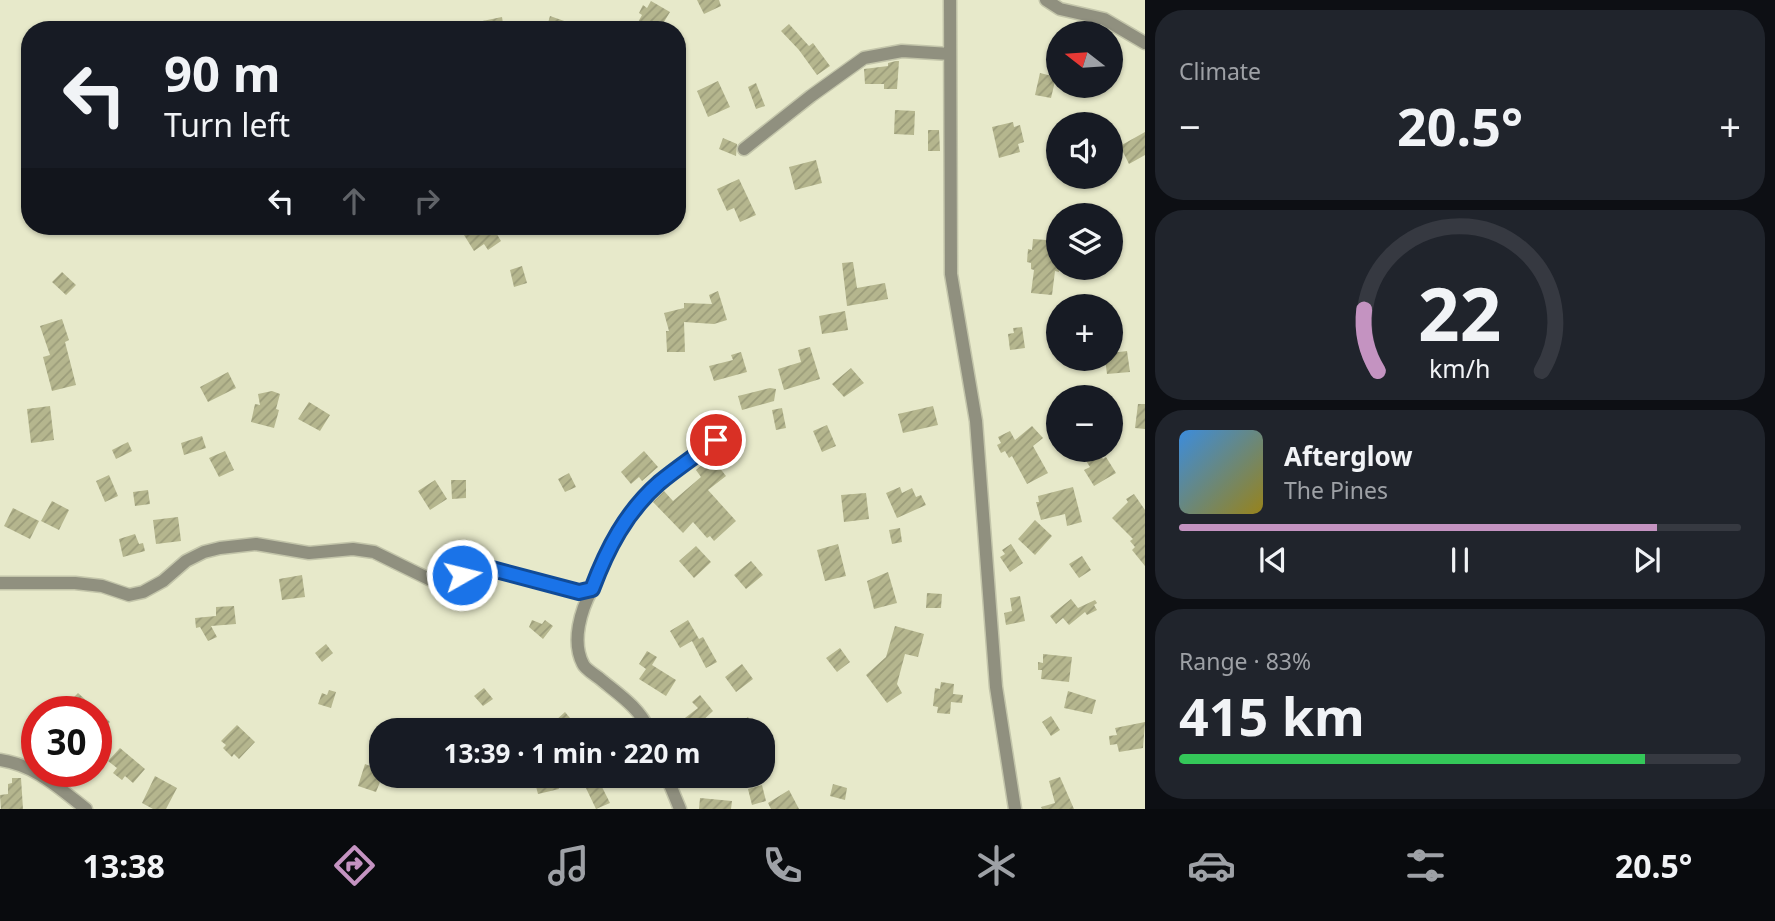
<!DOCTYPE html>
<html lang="en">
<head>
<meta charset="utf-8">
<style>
  :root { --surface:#171b24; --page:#20242c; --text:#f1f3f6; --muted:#9ea1a6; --line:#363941; --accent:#c493c1 }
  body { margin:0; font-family:"Noto Sans",sans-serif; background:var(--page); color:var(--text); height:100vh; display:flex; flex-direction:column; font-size:26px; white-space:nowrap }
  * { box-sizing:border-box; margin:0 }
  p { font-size:23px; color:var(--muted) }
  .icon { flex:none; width:38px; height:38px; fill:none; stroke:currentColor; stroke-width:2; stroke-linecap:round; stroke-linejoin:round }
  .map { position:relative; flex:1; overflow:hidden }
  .sheet { display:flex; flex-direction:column; gap:10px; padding:10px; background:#0d0f14; width:630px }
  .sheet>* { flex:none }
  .guide { position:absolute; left:21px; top:21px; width:665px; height:214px; border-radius:28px; box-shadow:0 2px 5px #0004; background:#171b24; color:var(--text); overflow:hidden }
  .needle { width:46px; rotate:287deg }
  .fabs { position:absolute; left:1046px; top:21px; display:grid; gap:14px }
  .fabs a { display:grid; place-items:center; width:77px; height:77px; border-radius:50%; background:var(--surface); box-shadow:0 2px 5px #0004; font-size:35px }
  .speed { position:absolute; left:21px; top:696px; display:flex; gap:14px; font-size:35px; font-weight:700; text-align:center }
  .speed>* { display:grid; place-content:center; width:91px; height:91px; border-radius:50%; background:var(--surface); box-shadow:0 2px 5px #0004; line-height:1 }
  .speed .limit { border:10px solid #d22; background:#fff; color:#111 }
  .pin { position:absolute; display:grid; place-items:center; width:60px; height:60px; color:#fff; margin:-30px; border:4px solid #fff; border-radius:50%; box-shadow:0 2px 7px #0007 }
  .me { position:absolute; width:77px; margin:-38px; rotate:82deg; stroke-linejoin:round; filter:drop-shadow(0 0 5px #0008) }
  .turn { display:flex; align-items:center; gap:24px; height:147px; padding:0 28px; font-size:32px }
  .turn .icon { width:91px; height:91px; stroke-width:2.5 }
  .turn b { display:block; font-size:49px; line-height:60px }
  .lanes { display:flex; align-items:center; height:66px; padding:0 28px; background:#0003; justify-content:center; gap:35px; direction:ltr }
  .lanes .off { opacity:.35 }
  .big { font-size:52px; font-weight:700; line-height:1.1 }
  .sheet .card { flex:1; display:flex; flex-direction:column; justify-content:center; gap:10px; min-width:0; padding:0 24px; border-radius:28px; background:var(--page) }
  .sheet .dial { align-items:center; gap:0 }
  .dial svg { height:182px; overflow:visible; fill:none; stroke:var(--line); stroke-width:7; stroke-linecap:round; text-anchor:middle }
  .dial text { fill:var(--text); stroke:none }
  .song { display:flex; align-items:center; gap:21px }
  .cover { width:84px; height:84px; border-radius:10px; background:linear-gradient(135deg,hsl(210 70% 55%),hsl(50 70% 35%)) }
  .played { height:7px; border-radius:4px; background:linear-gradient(90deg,var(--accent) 85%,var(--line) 85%) }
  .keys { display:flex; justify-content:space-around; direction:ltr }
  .heat { display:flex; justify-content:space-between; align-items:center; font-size:38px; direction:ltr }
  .charge { height:10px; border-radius:5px; background:linear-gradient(90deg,#34c759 83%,var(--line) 0) }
  .trip { position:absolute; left:369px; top:718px; width:406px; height:70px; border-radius:28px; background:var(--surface); box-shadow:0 2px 5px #0004; font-weight:700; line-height:70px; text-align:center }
  .dock { display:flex; height:112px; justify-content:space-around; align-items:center; background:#090b0e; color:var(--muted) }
  .dock .icon { width:49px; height:49px }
  .dock .current { color:var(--accent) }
  .dock b { font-size:32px; color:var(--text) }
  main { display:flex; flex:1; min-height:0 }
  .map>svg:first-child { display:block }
  .building { fill:url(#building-hatch) }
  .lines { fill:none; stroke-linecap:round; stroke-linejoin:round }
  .minor-casing { stroke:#c3c5aa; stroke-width:15 }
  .minor { stroke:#90907f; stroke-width:12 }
  .route-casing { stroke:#114b97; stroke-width:18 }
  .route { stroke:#1a73e8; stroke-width:12 }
</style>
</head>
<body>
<main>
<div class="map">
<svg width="1145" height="809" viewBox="0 0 1145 809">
  <defs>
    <pattern id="building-hatch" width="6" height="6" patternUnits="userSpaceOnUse" patternTransform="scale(1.75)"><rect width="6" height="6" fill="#b5b68e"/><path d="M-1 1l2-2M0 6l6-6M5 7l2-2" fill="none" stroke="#9b9c7a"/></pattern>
  </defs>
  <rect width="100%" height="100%" fill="#e7e9ca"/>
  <path class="building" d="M697,0h22l2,6 -17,8z
    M651,1l19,11 -11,18h-12l-10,-6 5,-9 -3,-2 4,-8 4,3z
    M550,16l20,7 -2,7h-22z
    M502,17l2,13h-45l-1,-4z
    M789,24l20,22 4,-3 17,23 -13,9 -18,-25 -18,-19z
    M896,61h3l-2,28h-13v-5h-19l-1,-15 24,-3v-3z
    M1040,73l16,4 -5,21 -16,-3z
    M718,81l12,26 -22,10 -11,-26z
    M756,83l9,23 -9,3 -8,-22z
    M895,110l20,1 -1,24 -20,-1z
    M1013,122l1,5 6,-2 4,17 -6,2 2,8 -21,6 -7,-31z
    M928,130h11l1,21h-12z
    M1145,132v23l-16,9 -9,-18z
    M723,138l14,6 -1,12 -17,-7z
    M816,160l6,23 -27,7 -6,-23z
    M739,179l17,36 -16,7 -6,-14 -7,3 -10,-22z
    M472,226h20l9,15 -13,9 -4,-6 -10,7 -10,-16 10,-6z
    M1033,239l26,2v31l-4,-1 -3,24 -21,-2 3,-23 -3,-1v-6l-4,-1 1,-13 4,1z
    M853,262l4,26 28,-5 3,16 -41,7 -5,-43z
    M522,266l5,17 -13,4 -4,-17z
    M62,272l14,13 -10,10 -14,-13z
    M718,291l9,29 -13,4 -30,-2 1,30h-18l-1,-21h3l-5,-18 20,-5v-5l28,1 -3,-9z
    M845,311l3,19 -26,4 -3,-18z
    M62,319l7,21 -4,2 11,43 -24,6 -9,-34 7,-2 -10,-29z
    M1022,327l3,21 -15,2 -2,-16 6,-1 -1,-5z
    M810,347l10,32 -36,11 -6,-21 23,-7 -3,-12z
    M1127,351l3,21 -23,2 -2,-15h6v-6z
    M741,352l6,20 -33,9 -5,-15 24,-6 -2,-5z
    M851,368l13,15 -20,14 -12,-13z
    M228,372l8,16 -28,14 -8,-15z
    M770,388l6,1 -2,12 -32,9 -4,-14z
    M272,391l8,3 -4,15 3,1 -5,18 -23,-6 4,-18 5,1 -2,-11z
    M309,402l21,13 -10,16 -22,-12z
    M1138,404h7v25l-10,-1z
    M50,406l4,34 -23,3 -4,-34z
    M933,406l5,19 -35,8 -5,-19z
    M782,408l4,20 -10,2 -4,-20z
    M827,425l9,21 -14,6 -9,-21z
    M1032,426l11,12 -10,8 15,27 -21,11 -15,-28 -3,2 -4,-7 -4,2 -4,-8 4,-2 -3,-6 12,-6 5,9z
    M202,436l4,12 -22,7 -3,-12z
    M128,442l4,9 -16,8 -4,-9z
    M1079,450h17l7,9 3,-2 10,16 -22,13 -10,-16 6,-3z
    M225,451l9,19 -15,7 -10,-19z
    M644,451l14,16 -16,14 -3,-4 -8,7 -10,-12z
    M711,457l15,19 -18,14 28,31 -22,20 -4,-5 -3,2 -14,-16 -10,11 -30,-31 11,-11 9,10 28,-24 -5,-7z
    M569,473l7,14 -11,5 -7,-13z
    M109,475l9,21 -13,6 -9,-21z
    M435,480l12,19 -17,11 -12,-19z
    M451,480h15v18l-14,1z
    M900,487l2,6 10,-5 4,9 5,-2 5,10 -29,13 -11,-25z
    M1073,487l9,35 -15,4 -2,-12 -24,6 -5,-18h3l-1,-6z
    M148,490l2,14 -15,2 -2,-14z
    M866,493l3,26 -25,3 -3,-27z
    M1134,494l11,16v56l-13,-16 3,-3 -5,-6 3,-2 -21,-21 16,-16 -2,-3z
    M52,501l17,9 -10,20 -18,-9z
    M13,508l26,13 -9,18 -26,-13z
    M178,517l3,24 -25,3 -3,-24z
    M1035,520l17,16 -17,19 -17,-16z
    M900,528l2,14 -10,2 -3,-14z
    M135,534l4,10 4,-1 2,8 -22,6 -4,-18z
    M838,544l8,32 -21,5 -8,-31z
    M1011,544l12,19 -13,9 -10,-15 5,-3 -3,-4z
    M696,546l15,16 -17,16 -15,-17z
    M1082,556l9,14 -12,8 -10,-14z
    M751,561l12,14 -17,14 -12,-14z
    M888,572l9,31 -23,6 -7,-28z
    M302,575l3,22 -23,3 -3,-21z
    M927,593l15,1 -1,14h-15z
    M1020,596l5,25 -19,4 -2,-12 8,-2 -2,-13z
    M1071,599l7,9 17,-8 2,3 -3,2 3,5 -10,5 -2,-3 -16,13 -6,-7 -7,6 -6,-8z
    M234,606l2,18 -25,2 6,11 -9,4 -8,-14 -4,1 -1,-10 21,-2v-9z
    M532,620l10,4 3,-4 8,6 -10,13 -14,-12z
    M688,620l11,19 4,-2 14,25 -11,6 -14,-27 -12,7 -10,-17z
    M895,626l29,8 -6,23 -13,-3 -8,30 5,9 -15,10 -21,-28 20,-18z
    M326,644l7,9 -11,9 -7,-9z
    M840,648l10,14 -13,10 -11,-14z
    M647,651l10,6 -5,8 24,15 -10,16 -27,-17 7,-10 -7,-5z
    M1043,654l29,3 -3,25 -28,-3 1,-9h-4v-8l5,1z
    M742,664l11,15 -17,13 -11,-15z
    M941,682l13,2 -1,10 10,1 -1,8 -11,-1 -1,12 -13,-1 1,-6 -5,-1 2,-18 5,1z
    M484,688l9,11 -10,7 -9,-10z
    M329,690l7,2 -5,16 -13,-4 4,-11 5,2z
    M1068,691l28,9 -4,14 -28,-6z
    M78,693l32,29 -14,15v-25h-43l12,-13 4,3z
    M700,695l13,16 -14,13 5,6h-16l-7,-9 17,-13 -6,-6z
    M565,712l15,18h-35l3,-3 -3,-3 8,-6 2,3z
    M1051,716l9,14 -9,6 -9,-14z
    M748,717l8,13h-27z
    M1145,722l-2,26 -24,4 -2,-8 -7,1 -1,-9 8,-1 -2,-7z
    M237,725l18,17 -16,17 -5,-5 -2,3 -9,-9 3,-3 -5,-4z
    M380,745h2v32l-6,15 -18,-6 7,-22 8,3z
    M120,748l25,21 -12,14 -8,-7 -3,4 -9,-7 4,-5 -9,-7z
    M533,775h43l-18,11 1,3 -21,5z
    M155,776l22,12 -11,21h-13l-11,-6z
    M1060,777l14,32h-32l-1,-2 14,-4 -6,-22z
    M12,778h9l2,31h-22l-1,-14 8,-1v-10l4,-1z
    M598,779l12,24 -14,6 -11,-23z
    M833,784l14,4 -2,12 -15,-4z
    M762,785l4,16 -14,4 -4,-16z
    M789,790l10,19h-28l-3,-6z
    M700,798l32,3 -1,8h-32z"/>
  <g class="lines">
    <defs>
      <path id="minor" d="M950,0l1,274 25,147 20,266 19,122
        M1046,0l14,9 44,10 41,24
        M744,149l67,-53 53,-38 38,-7 48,3
        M0,583h75l27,3 27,9 14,-3 20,-11 23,-20 18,-9 16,-4 36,-4 53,9 44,-4 21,3 55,27 12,1 51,-10 87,22 13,-3c15,-40 34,-77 67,-106 18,-15 38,-28 57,-43
        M592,589c-11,21 -21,52 -9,75 2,5 11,10 16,14 19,16 40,29 50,52
        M0,760c35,5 59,28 86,49
        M666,775l14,34"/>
    </defs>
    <use href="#minor" class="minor-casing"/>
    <use href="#minor" class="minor"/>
  </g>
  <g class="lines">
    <defs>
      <path id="route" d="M462,575l30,-6 87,23 13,-3c15,-40 34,-77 67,-106 18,-15 38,-28 57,-43"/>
    </defs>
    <use href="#route" class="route-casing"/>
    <use href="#route" class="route"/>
  </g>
</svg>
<div class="fabs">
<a><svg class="needle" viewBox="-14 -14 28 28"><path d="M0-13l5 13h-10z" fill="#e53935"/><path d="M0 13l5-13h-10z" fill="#9ea1a6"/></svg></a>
<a><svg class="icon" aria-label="sound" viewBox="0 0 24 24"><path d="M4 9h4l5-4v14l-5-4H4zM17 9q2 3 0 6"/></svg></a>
<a><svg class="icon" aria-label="layers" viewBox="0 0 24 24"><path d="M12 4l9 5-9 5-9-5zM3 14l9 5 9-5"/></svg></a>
<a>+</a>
<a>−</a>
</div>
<div class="speed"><div class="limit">30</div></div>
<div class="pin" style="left:716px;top:440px;background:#d93025"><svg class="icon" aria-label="arrive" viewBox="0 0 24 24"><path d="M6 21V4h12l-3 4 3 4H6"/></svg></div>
<svg class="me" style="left:462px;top:575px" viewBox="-20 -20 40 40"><circle r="17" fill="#1a73e8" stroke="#fff" stroke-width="3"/><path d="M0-11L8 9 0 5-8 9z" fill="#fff"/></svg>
<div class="trip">13:39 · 1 min · 220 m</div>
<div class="guide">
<div class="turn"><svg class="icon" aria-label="left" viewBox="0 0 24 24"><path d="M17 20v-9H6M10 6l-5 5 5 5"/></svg><div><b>90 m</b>Turn left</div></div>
<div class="lanes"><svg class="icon" aria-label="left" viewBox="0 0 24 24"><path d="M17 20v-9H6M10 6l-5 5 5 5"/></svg><svg class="icon off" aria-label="ahead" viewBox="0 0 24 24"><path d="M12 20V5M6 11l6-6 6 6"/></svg><svg class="icon off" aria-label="right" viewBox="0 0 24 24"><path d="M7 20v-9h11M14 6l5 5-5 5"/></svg></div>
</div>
</div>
<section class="sheet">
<div class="card"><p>Climate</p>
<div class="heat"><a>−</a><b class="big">20.5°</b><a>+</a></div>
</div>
<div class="card dial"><svg viewBox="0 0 100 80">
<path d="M14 69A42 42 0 1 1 86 69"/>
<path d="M14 69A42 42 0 0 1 8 42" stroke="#c493c1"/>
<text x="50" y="56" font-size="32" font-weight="700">22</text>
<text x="50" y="72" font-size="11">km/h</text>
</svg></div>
<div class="card">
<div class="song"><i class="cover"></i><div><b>Afterglow</b><p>The Pines</p></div></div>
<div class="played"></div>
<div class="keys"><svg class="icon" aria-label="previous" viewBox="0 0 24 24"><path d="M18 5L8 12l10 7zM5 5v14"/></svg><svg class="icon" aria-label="pause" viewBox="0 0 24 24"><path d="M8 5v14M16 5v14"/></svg><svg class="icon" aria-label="next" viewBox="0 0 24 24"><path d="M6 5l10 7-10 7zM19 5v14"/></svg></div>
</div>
<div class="card"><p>Range · 83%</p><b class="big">415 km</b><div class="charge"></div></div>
</section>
</main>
<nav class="dock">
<b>13:38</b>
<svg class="icon current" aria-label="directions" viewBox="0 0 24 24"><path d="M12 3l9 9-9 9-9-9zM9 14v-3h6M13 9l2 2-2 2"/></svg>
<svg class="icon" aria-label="music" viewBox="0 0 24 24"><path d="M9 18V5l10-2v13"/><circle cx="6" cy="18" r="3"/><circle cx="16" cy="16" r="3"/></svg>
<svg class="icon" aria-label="phone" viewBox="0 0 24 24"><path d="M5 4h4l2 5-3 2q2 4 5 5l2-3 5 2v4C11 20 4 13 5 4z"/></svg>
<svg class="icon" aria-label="climate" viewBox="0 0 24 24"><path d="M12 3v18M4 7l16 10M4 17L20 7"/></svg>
<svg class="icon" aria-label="car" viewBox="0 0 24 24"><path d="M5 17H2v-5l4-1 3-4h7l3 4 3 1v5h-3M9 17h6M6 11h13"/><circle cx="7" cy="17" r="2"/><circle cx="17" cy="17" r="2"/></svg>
<svg class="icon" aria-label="filters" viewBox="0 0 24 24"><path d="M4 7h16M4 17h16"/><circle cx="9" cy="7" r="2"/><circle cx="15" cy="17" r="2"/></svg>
<b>20.5°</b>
</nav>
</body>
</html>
